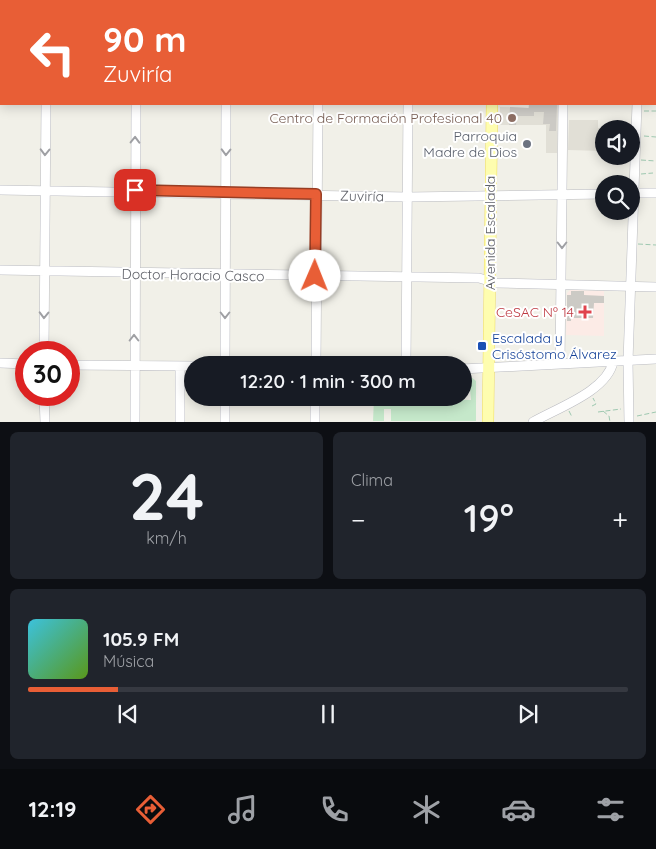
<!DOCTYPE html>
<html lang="es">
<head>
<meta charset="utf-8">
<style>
  :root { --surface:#171b24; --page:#20242c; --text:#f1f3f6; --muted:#9ea1a6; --line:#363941; --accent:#e85e36 }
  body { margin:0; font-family:Quicksand,sans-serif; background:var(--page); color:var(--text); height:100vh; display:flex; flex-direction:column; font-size:19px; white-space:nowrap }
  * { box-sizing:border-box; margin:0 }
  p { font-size:16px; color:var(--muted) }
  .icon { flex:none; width:28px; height:28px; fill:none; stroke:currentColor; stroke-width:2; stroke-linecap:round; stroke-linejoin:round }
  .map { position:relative; height:422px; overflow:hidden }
  .side { display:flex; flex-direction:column; gap:10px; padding:10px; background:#0d0f14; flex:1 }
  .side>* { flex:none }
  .guide { position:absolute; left:0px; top:0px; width:656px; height:105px; box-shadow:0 2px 12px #0003; background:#e85e36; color:#fff; overflow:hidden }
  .controls { position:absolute; left:595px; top:120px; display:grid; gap:10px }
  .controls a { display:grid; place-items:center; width:45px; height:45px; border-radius:50%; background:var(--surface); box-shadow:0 2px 12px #0003; font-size:25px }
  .speed { position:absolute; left:15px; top:341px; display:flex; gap:10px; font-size:25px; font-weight:700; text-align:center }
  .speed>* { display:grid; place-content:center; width:65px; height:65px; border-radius:50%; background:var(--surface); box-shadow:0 2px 12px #0003; line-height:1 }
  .speed .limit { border:8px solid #d22; background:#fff; color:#111 }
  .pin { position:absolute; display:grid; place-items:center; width:42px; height:42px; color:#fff; margin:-21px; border-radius:10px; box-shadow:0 2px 8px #0006 }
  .me { position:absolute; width:55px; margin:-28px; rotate:1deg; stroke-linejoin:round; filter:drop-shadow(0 0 4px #0008) }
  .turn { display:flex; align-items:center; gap:18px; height:105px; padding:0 20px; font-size:22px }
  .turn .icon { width:65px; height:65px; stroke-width:2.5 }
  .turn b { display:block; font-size:35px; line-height:42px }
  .big { font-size:38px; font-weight:600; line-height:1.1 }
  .side .tile { flex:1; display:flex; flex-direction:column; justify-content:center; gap:8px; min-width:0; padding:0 18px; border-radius:8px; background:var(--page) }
  .side .dial { align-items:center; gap:0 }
  .dial b { font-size:65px; line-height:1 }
  .song { display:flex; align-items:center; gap:15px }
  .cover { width:60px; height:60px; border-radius:8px; background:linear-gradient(135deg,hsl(190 70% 55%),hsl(90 70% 35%)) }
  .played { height:5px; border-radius:2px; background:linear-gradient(90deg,var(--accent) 15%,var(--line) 15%) }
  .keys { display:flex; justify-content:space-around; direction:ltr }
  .heat { display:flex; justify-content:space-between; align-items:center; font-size:28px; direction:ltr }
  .side .tiles { flex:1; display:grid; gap:10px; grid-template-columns:1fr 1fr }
  .tile:last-child { grid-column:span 2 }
  .trip { position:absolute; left:184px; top:356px; width:288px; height:50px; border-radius:25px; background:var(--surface); box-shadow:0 2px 12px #0003; font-weight:600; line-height:50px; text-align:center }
  .dock { display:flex; height:80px; justify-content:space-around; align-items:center; background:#090b0e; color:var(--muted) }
  .dock .icon { width:35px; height:35px }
  .dock .selected { color:var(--accent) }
  .dock b { font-size:22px; color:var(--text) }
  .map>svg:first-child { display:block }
  .education { fill:#e1dfd6 }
  .medical { fill:#fcebe6 }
  .green { fill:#c5e8ca }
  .building { fill:#cccac5 }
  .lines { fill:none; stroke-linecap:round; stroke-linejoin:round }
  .minor-casing { stroke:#babbc1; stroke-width:10 }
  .major-casing { stroke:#f0dd61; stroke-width:12 }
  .path { stroke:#9ec8b0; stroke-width:1; stroke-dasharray:5 2.5; stroke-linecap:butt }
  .minor { stroke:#fff; stroke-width:9 }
  .major { stroke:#fefdaf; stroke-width:11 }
  .oneway { stroke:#9fa0a4 }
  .route-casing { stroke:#973d23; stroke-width:12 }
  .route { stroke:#e85e36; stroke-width:9 }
  .education-dot { fill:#8d6e63; stroke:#fff; stroke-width:2 }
  .worship-dot { fill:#6b7280; stroke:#fff; stroke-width:2 }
  .health-dot { fill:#e0444e; stroke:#fff; stroke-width:2 }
  .transit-dot { fill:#1a4fb4; stroke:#fff; stroke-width:2 }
  .labels { text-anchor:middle; stroke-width:4; stroke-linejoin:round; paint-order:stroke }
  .education-label { font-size:14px; fill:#785e54; stroke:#fff; text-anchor:end }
  .worship-label { font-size:14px; fill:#5b616d; stroke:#fff; text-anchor:end }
  .street-label { font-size:14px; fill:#5f6168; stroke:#fff }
  .health-label { font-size:14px; fill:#be3a42; stroke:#fff; text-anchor:end }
  .transit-label { font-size:14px; fill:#164399; stroke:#fff; text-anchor:start }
</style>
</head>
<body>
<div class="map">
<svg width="656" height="422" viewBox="0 0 656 422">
  <rect width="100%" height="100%" fill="#f1f0e8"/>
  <path class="education" d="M529,104h29l-1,49h-11v-28h-46v-18l28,1z
    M569,120h29v8l30,1h-24v22l-36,-1z"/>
  <path class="medical" d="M570,290l34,1v45l-38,-1 1,-42z"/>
  <path class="green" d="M463,377h8l5,4v40h-85v-12h-7v12h-11l1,-23 97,2 -1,-11h-7z"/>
  <path class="building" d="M529,104h28l-1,27h-7l1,-7h-7l1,-12h-10v4h-17l-1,9h-7l1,-18 19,1z
    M571,291h13v4l20,1v7h-10l-1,15h-22v3h-4v-26h4z"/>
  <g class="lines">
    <defs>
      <path id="minor" d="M48,1v-1
        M137,1v-1
        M227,1v-1
        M320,1v-1
        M408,1v-1
        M564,1v-1
        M641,1v-1
        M0,61l1,1
        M655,63h1
        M0,190l408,7 196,-3
        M631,193h25
        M0,270l479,8 17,5 160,4
        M44,352l2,-248
        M0,363l26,1
        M560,364l3,-260
        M69,365l123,1
        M225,365l1,-261
        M316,365l2,-261
        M406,365l2,-261
        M462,369l194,-10
        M44,395l1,27
        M225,398v24
        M135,422l1,-318
        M180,422v-56
        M315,422v-24
        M533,422c24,-14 74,-31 80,-60
        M629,422l-1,-61 9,-257"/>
      <path id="major" d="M493,1v-1
        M488,422l4,-318"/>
    </defs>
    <use href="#minor" class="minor-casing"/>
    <use href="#major" class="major-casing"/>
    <path class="path" d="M655,93h1
      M644,111h12
      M644,136l12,1
      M641,160l15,1
      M641,174l12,-1
      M638,244l18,1
      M592,406l4,-2 -3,-6
      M569,411l3,6
      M603,411l6,5 1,6
      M598,412l23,-3
      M637,416l19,-4"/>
    <use href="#minor" class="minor"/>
    <use href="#major" class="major"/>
  </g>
  <defs><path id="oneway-chevron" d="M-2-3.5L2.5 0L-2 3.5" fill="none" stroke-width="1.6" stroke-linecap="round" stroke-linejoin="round" transform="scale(1.25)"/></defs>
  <g class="oneway">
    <use href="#oneway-chevron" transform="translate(135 140) rotate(-89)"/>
    <use href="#oneway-chevron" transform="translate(45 152) rotate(91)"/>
    <use href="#oneway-chevron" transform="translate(226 152) rotate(91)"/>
    <use href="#oneway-chevron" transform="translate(562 245) rotate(90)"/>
    <use href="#oneway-chevron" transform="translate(44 315) rotate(91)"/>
    <use href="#oneway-chevron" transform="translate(225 315) rotate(90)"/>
    <use href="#oneway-chevron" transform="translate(134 338) rotate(-90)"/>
  </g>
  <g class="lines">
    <defs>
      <path id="route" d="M135,190l181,4 -1,82"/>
    </defs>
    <use href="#route" class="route-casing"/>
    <use href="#route" class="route"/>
  </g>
  <circle class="education-dot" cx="512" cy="118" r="5"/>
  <circle class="worship-dot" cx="527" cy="144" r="5"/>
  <path class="health-dot" d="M582.5 304.5h5v5h5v5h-5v5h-5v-5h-5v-5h5z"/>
  <rect class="transit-dot" x="477" y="341" width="10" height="10" rx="2.5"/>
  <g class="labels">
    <g class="education-label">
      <text x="502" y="123">Centro de Formación Profesional 40</text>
    </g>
    <g class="worship-label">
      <text x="517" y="141">Parroquia<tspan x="517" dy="16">Madre de Dios</tspan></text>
    </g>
    <g class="street-label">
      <text transform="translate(362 196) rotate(1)" y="5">Zuviría</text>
      <text transform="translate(490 233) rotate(-90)" y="5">Avenida Escalada</text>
      <text transform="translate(193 275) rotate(1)" y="5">Doctor Horacio Casco</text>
    </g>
    <g class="health-label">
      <text x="574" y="317">CeSAC Nº 14</text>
    </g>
    <g class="transit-label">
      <text x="492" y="343">Escalada y<tspan x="492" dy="16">Crisóstomo Álvarez</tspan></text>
    </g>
  </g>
</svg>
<div class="controls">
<a><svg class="icon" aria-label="sound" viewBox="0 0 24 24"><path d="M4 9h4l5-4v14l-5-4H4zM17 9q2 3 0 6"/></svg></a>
<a><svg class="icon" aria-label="search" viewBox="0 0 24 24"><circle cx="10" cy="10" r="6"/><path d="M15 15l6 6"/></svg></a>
</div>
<div class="speed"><div class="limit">30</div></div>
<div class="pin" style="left:135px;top:190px;background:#d93025"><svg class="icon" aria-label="arrive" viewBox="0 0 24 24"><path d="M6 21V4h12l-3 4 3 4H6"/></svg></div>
<svg class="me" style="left:315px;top:276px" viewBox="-20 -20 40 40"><circle r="19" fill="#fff"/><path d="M0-13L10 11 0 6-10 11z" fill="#e85e36"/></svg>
<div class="trip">12:20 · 1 min · 300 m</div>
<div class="guide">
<div class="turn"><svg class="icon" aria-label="left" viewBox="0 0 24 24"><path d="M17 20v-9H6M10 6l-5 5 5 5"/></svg><div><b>90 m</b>Zuviría</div></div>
</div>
</div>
<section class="side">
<div class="tiles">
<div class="tile dial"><b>24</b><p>km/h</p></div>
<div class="tile"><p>Clima</p>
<div class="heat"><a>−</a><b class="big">19°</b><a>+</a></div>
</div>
<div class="tile">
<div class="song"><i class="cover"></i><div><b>105.9 FM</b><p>Música</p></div></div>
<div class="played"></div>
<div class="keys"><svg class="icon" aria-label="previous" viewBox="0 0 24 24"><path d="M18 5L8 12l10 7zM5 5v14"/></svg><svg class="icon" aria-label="pause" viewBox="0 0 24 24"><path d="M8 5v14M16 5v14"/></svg><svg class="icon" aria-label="next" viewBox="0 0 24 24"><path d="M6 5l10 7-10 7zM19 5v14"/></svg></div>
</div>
</div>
</section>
<nav class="dock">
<b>12:19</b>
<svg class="icon selected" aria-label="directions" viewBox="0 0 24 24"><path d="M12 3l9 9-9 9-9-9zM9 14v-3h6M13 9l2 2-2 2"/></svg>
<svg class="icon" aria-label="music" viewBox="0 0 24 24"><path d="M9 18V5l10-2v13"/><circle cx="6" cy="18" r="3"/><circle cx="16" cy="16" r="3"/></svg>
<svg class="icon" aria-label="phone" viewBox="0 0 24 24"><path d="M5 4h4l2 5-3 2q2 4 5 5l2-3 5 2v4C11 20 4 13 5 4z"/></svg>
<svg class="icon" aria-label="climate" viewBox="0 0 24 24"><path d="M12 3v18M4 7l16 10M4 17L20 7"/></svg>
<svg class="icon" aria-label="car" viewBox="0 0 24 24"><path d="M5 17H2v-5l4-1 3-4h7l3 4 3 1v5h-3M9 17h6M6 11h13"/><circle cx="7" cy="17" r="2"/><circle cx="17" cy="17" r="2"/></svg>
<svg class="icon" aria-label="filters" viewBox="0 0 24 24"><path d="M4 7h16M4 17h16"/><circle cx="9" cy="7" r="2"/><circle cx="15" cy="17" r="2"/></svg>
</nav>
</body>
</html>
